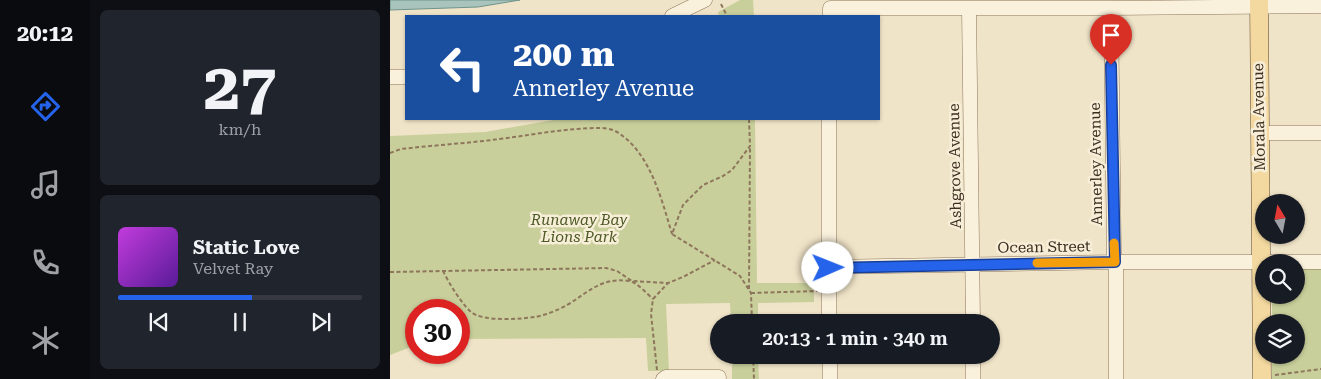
<!DOCTYPE html>
<html lang="en">
<head>
<meta charset="utf-8">
<style>
  :root { --surface:#171b24; --page:#20242c; --text:#f1f3f6; --muted:#9ea1a6; --line:#363941; --accent:#2563eb }
  body { margin:0; font-family:"Roboto Serif",serif; background:var(--page); color:var(--text); height:100vh; display:flex; flex-direction:column; font-size:19px; white-space:nowrap }
  * { box-sizing:border-box; margin:0 }
  p { font-size:16px; color:var(--muted) }
  .icon { flex:none; width:28px; height:28px; fill:none; stroke:currentColor; stroke-width:2; stroke-linecap:round; stroke-linejoin:round }
  .map { position:relative; flex:1; overflow:hidden }
  .panel { display:flex; flex-direction:column; gap:10px; padding:10px; background:#0d0f14; width:300px }
  .panel>* { flex:none }
  .top-card { position:absolute; left:15px; top:15px; width:475px; height:105px; border-radius:0px; box-shadow:0 1px 4px #0004; background:#1a4fa0; color:#fff; overflow:hidden }
  .needle { width:32px; rotate:350deg }
  .fabs { position:absolute; left:865px; top:194px; display:grid; gap:10px }
  .fabs a { display:grid; place-items:center; width:50px; height:50px; border-radius:50%; background:var(--surface); box-shadow:0 1px 4px #0004; font-size:25px }
  .speed { position:absolute; left:15px; top:299px; display:flex; gap:10px; font-size:25px; font-weight:700; text-align:center }
  .speed>* { display:grid; place-content:center; width:65px; height:65px; border-radius:50%; background:var(--surface); box-shadow:0 1px 4px #0004; line-height:1 }
  .speed .limit { border:8px solid #d22; background:#fff; color:#111 }
  .pin { position:absolute; display:grid; place-items:center; width:42px; height:42px; color:#fff; margin:-51px -21px; border-radius:50% 50% 50% 0; rotate:-45deg; box-shadow:0 0 5px #0007 }
  .pin .icon { rotate:45deg }
  .me { position:absolute; width:55px; margin:-28px; rotate:89deg; stroke-linejoin:round; filter:drop-shadow(0 0 4px #0008) }
  .turn { display:flex; align-items:center; gap:18px; height:105px; padding:0 25px; font-size:22px }
  .turn .icon { width:65px; height:65px; stroke-width:2.5 }
  .turn b { display:block; font-size:35px; line-height:42px }
  .panel .tile { flex:1; display:flex; flex-direction:column; justify-content:center; gap:8px; min-width:0; padding:0 18px; border-radius:8px; background:var(--page) }
  .panel .dial { align-items:center; gap:0 }
  .dial b { font-size:65px; line-height:1 }
  .song { display:flex; align-items:center; gap:15px }
  .cover { width:60px; height:60px; border-radius:8px; background:linear-gradient(135deg,hsl(290 70% 55%),hsl(270 70% 35%)) }
  .played { height:5px; border-radius:2px; background:linear-gradient(90deg,var(--accent) 55%,var(--line) 55%) }
  .keys { display:flex; justify-content:space-around; direction:ltr }
  .trip { position:absolute; left:320px; top:314px; width:290px; height:50px; border-radius:25px; background:var(--surface); box-shadow:0 1px 4px #0004; font-weight:600; line-height:50px; text-align:center }
  main { display:flex; flex:1; min-height:0 }
  .tabs { display:flex; flex-direction:column; width:90px; justify-content:space-around; align-items:center; background:#090b0e; color:var(--muted) }
  .tabs .icon { width:35px; height:35px }
  .tabs .active { color:var(--accent) }
  .tabs b { font-size:22px; color:var(--text) }
  .map>svg:first-child { display:block }
  .green { fill:#c9cf9b }
  .water { fill:#a9c4bc; stroke:#6f938a }
  .lines { fill:none; stroke-linecap:round; stroke-linejoin:round }
  .minor-casing { stroke:#8d765c; stroke-width:15 }
  .major-casing { stroke:#5b4430; stroke-width:19 }
  .path { stroke:#8d765c; stroke-width:2; stroke-dasharray:4 2.5; stroke-linecap:butt }
  .minor { stroke:#faf1dc; stroke-width:14 }
  .major { stroke:#f3d9a0; stroke-width:18 }
  .route-casing { stroke:#184099; stroke-width:12 }
  .route { stroke:#2563eb; stroke-width:9 }
  .slow { stroke:#f59e0b; stroke-width:9 }
  .labels { text-anchor:middle; stroke-width:5; stroke-linejoin:round; paint-order:stroke }
  .street-label { font-size:15px; fill:#3d2e20; stroke:#f7eed8 }
  .park-label { font-size:15px; font-style:italic; fill:#4d5a26; stroke:#f7eed8 }
</style>
</head>
<body>
<main>
<nav class="tabs">
<b>20:12</b>
<svg class="icon active" aria-label="directions" viewBox="0 0 24 24"><path d="M12 3l9 9-9 9-9-9zM9 14v-3h6M13 9l2 2-2 2"/></svg>
<svg class="icon" aria-label="music" viewBox="0 0 24 24"><path d="M9 18V5l10-2v13"/><circle cx="6" cy="18" r="3"/><circle cx="16" cy="16" r="3"/></svg>
<svg class="icon" aria-label="phone" viewBox="0 0 24 24"><path d="M5 4h4l2 5-3 2q2 4 5 5l2-3 5 2v4C11 20 4 13 5 4z"/></svg>
<svg class="icon" aria-label="climate" viewBox="0 0 24 24"><path d="M12 3v18M4 7l16 10M4 17L20 7"/></svg>
</nav>
<section class="panel">
<div class="tile dial"><b>27</b><p>km/h</p></div>
<div class="tile">
<div class="song"><i class="cover"></i><div><b>Static Love</b><p>Velvet Ray</p></div></div>
<div class="played"></div>
<div class="keys"><svg class="icon" aria-label="previous" viewBox="0 0 24 24"><path d="M18 5L8 12l10 7zM5 5v14"/></svg><svg class="icon" aria-label="pause" viewBox="0 0 24 24"><path d="M8 5v14M16 5v14"/></svg><svg class="icon" aria-label="next" viewBox="0 0 24 24"><path d="M6 5l10 7-10 7zM19 5v14"/></svg></div>
</div>
</section>
<div class="map">
<svg width="931" height="379" viewBox="0 0 931 379">
  <rect width="100%" height="100%" fill="#f0e4c8"/>
  <path class="green" d="M350,0h13l1,16h-35l-1,-4z
    M169,119h196l2,164h57v19l-56,1v19h-27l-1,-19 -64,1 3,67h-21l-2,-33 -187,1v-29h-43v35l-26,10v-219l95,-4z
    M906,269h25v110h-49v-24h24v-33h-24v-27h24z
    M342,355h26l1,24h-27z"/>
  <path class="water" d="M0,0h130l-42,7 -88,3z"/>
  <g class="lines">
    <defs>
      <path id="minor" d="M579,8l4,314
        M721,8l3,247 2,14v110
        M282,16l33,-16
        M440,16v-8h281l210,-2
        M0,77h16
        M439,119v203
        M869,133h62
        M438,267l287,-5h206
        M440,355v24
        M583,355v24
        M273,379l3,-2h53"/>
      <path id="major" d="M869,0l3,379"/>
    </defs>
    <use href="#minor" class="minor-casing"/>
    <use href="#major" class="major-casing"/>
    <path class="path" d="M331,4l6,12
      M359,119l1,27 -18,24 -9,6 -20,9 -20,20 -11,29 68,42 11,17 1,29
      M0,153l11,-4c35,-4 71,-6 106,-11 30,-4 61,-10 92,-10 7,0 15,1 21,6 31,21 42,67 52,100
      M53,271c6,12 18,32 28,41 12,10 49,7 64,5 11,-2 23,-7 32,-12 22,-13 34,-28 62,-24 8,1 18,13 24,18
      M0,272l216,-4 11,3 15,10 36,2 15,-6 32,-17
      M359,289l1,-142
      M361,293l68,-2
      M363,355l1,24
      M267,370l-6,-56 2,-15 15,-16
      M885,375l46,-6"/>
    <use href="#minor" class="minor"/>
    <use href="#major" class="major"/>
  </g>
  <g class="lines">
    <defs>
      <path id="route" d="M438,268l287,-6 -4,-197"/>
    </defs>
    <use href="#route" class="route-casing"/>
    <use href="#route" class="route"/>
    <path class="slow" d="M647,263l78,-1 -1,-19"/>
  </g>
  <g class="labels">
    <g class="street-label">
      <text transform="translate(869 117) rotate(-91)" y="5">Morala Avenue</text>
      <text transform="translate(706 164) rotate(-91)" y="5">Annerley Avenue</text>
      <text transform="translate(565 166) rotate(-91)" y="5">Ashgrove Avenue</text>
      <text transform="translate(654 247) rotate(-1)" y="5">Ocean Street</text>
    </g>
    <g class="park-label">
      <text x="189" y="225">Runaway Bay<tspan x="189" dy="17">Lions Park</tspan></text>
    </g>
  </g>
</svg>
<div class="fabs">
<a><svg class="needle" viewBox="-14 -14 28 28"><path d="M0-13l5 13h-10z" fill="#e53935"/><path d="M0 13l5-13h-10z" fill="#9ea1a6"/></svg></a>
<a><svg class="icon" aria-label="search" viewBox="0 0 24 24"><circle cx="10" cy="10" r="6"/><path d="M15 15l6 6"/></svg></a>
<a><svg class="icon" aria-label="layers" viewBox="0 0 24 24"><path d="M12 4l9 5-9 5-9-5zM3 14l9 5 9-5"/></svg></a>
</div>
<div class="speed"><div class="limit">30</div></div>
<div class="pin" style="left:721px;top:65px;background:#d93025"><svg class="icon" aria-label="arrive" viewBox="0 0 24 24"><path d="M6 21V4h12l-3 4 3 4H6"/></svg></div>
<svg class="me" style="left:438px;top:268px" viewBox="-20 -20 40 40"><circle r="19" fill="#fff"/><path d="M0-13L10 11 0 6-10 11z" fill="#2563eb"/></svg>
<div class="trip">20:13 · 1 min · 340 m</div>
<div class="top-card">
<div class="turn"><svg class="icon" aria-label="left" viewBox="0 0 24 24"><path d="M17 20v-9H6M10 6l-5 5 5 5"/></svg><div><b>200 m</b>Annerley Avenue</div></div>
</div>
</div>
</main>
</body>
</html>
